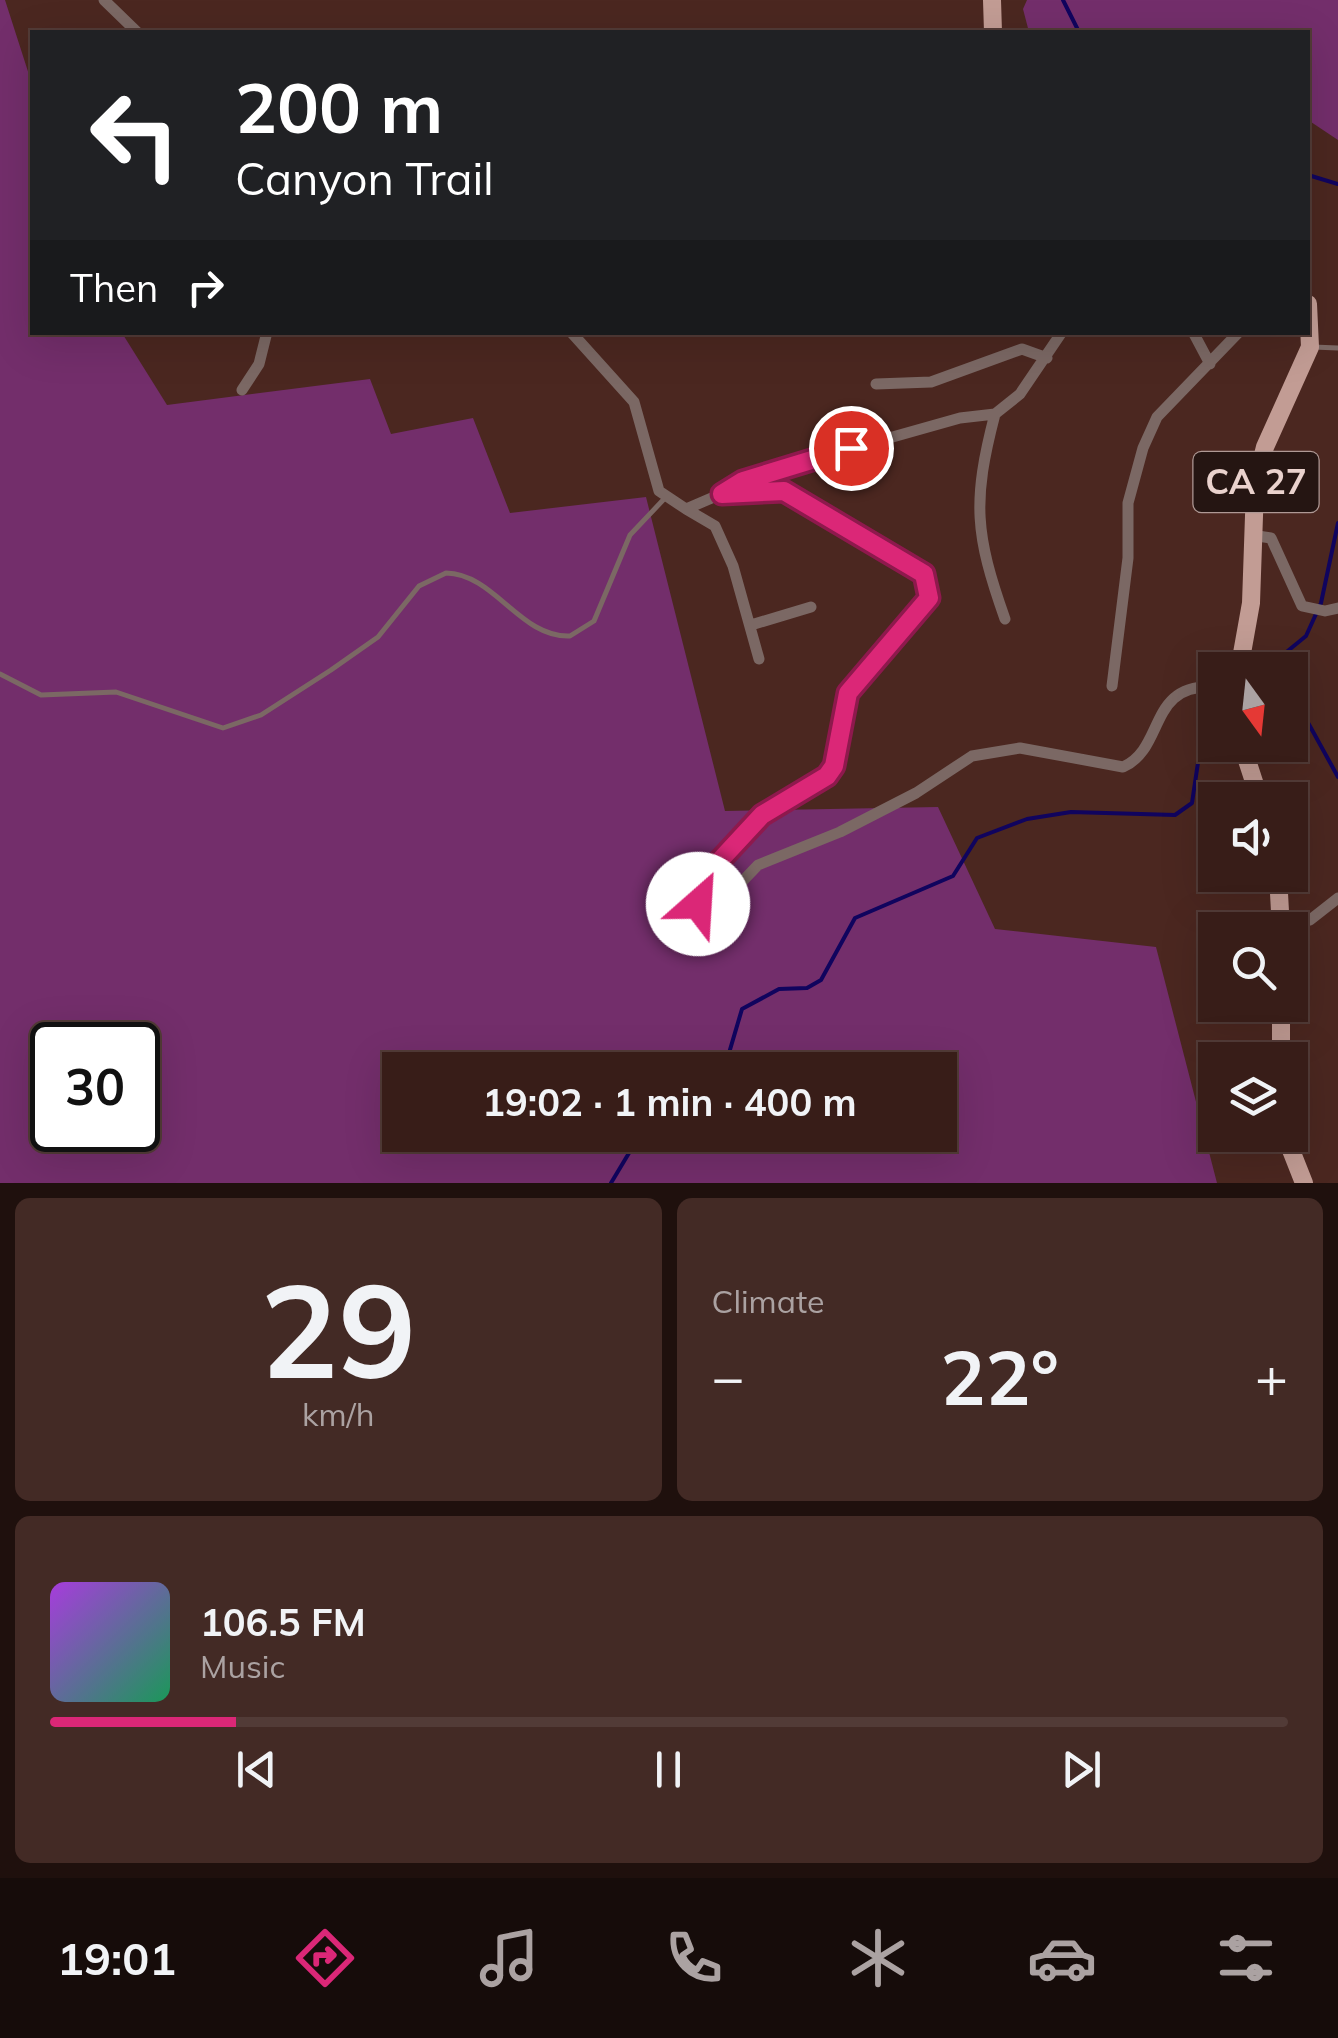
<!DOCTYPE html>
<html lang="en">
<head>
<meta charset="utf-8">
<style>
  :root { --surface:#381d18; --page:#432a25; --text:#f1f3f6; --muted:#aba2a2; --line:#523b37; --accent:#db2777 }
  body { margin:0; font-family:Mulish,sans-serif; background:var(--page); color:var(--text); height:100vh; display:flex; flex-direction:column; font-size:38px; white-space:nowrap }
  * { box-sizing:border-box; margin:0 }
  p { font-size:32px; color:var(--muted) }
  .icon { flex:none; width:55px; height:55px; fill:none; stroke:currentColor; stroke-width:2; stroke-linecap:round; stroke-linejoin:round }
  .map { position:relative; height:1183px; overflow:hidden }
  .panel { display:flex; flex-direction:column; gap:15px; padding:15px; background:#1f100d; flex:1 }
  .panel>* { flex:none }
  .guide { position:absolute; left:30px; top:30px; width:1280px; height:305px; border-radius:0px; box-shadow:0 10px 40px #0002,0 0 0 2px var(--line); background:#202124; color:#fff; overflow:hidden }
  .needle { width:65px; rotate:165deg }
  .fabs { position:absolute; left:1198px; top:652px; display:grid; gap:20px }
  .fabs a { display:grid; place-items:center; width:110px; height:110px; border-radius:0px; background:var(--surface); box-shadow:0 10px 40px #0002,0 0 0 2px var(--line); font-size:50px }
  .speed { position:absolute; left:30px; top:1022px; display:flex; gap:20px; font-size:50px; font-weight:700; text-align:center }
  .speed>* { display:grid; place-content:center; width:130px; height:130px; border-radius:50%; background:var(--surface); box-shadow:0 10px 40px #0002,0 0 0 2px var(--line); line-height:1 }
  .speed .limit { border:5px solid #111; border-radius:15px; background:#fff; color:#111 }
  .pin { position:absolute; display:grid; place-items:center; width:85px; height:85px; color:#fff; margin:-42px; border:5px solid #fff; border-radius:50%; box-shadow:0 2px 10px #0007 }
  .me { position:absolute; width:110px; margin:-55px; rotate:26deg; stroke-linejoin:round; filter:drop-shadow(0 0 8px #0008) }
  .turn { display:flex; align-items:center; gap:35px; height:210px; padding:0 40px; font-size:45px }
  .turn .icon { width:130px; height:130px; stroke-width:2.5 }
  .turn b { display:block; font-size:70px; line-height:85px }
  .then { display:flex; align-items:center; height:95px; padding:0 40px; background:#0003; gap:20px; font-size:38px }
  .big { font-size:75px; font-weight:700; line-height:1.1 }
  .panel .widget { flex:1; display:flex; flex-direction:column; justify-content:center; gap:15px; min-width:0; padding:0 35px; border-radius:15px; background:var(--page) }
  .panel .dial { align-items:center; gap:0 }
  .dial b { font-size:130px; line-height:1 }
  .song { display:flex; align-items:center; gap:30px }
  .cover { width:120px; height:120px; border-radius:15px; background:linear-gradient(135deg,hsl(280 70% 55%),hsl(150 70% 35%)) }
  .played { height:10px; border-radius:5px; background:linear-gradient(90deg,var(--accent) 15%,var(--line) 15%) }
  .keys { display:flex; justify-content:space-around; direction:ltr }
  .heat { display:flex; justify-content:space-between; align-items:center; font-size:55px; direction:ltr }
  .panel .tiles { flex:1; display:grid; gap:15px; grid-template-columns:1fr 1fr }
  .widget:last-child { grid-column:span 2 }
  .trip { position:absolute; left:382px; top:1052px; width:575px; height:100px; border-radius:0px; background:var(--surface); box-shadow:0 10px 40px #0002,0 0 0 2px var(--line); font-weight:700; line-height:100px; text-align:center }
  .tab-bar { display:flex; height:160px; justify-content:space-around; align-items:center; background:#160c0a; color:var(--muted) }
  .tab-bar .icon { width:70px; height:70px }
  .tab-bar .active { color:var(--accent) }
  .tab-bar b { font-size:45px; color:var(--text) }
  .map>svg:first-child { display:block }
  .green { fill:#732e6b; fill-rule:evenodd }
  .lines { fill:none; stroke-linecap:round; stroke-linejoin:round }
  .stream { stroke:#10045e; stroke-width:4 }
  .lane { stroke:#7b6864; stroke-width:5 }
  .street { stroke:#7b6864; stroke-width:11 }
  .primary { stroke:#c29c94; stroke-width:18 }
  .route-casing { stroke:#8e194d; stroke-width:25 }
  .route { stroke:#db2777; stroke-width:18 }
  .labels { text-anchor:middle; stroke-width:10; stroke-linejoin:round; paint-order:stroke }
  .shield { fill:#251512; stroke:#af9995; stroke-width:2.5 }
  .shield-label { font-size:35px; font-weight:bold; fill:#ead2cd }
</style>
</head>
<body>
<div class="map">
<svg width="1338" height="1183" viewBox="0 0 1338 1183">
  <rect width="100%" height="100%" fill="#4b2720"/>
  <path class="green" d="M0,0h5l27,84v248l90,1 45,72 203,-26 21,55 82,-16 37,95 136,-16 79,314 213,-4 57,122 161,18 61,236h-1217zM52,1045h86v85h-86zM400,1070h540v65h-540z
    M1027,0h311v140l-30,-20v-88h-279l-6,-23z"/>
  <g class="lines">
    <path class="stream" d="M1063,0l16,32
      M1308,175l30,9
      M1282,670l2,-16 22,-18 15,-33 17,-80
      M1290,690l48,87
      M724,1070l18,-61 37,-20 28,-1 14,-8 34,-62 98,-42 24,-38 50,-19 44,-7 104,3 17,-12 8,-54
      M611,1183l18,-30 2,-18"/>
    <path class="lane" d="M1313,347l25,1
      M0,674l41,21 75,-3 107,36 38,-13 70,-45 47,-33 41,-51 27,-13c49,1 74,65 124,63l24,-15 36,-86 35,-37"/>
    <path class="street" d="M104,0l33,32
      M571,332l63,70 25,89 27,18 93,-40 181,-51 35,-4 25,-20 42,-62
      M1193,332l17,32
      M876,384l55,-2 91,-33 25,9
      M242,390l17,-26 8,-32
      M995,414c-23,88 -20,120 10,205
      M722,494l62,-3 140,83 5,24 -81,95 -15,73 -6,10 -65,39 -64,68 -4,9 11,17 10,1 43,-45 82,-33 76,-39 56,-37 48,-8 103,19c43,-19 24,-84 92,-80
      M686,509l29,17 18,40 26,93
      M1251,535l20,3 31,68 23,5 13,-3
      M751,625l60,-18
      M1112,686l16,-128v-55l15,-55 14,-31 82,-85
      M1281,924l29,-4 28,-22"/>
    <path class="primary" d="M992,0l1,32
      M1239,670l12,-67 4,-116 10,-40 45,-100 -2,-43
      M1242,745l18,55
      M1278,875l3,55
      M1281,1005v55
      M1285,1135l19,48"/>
  </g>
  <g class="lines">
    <defs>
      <path id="route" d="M698,904l-4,-12 4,-8 64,-69 65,-39 7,-10 14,-73 81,-95 -5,-24 -140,-83 -62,3 21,-13 108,-33"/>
    </defs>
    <use href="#route" class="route-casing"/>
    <use href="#route" class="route"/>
  </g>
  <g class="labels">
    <rect class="shield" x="1193.5" y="452" width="125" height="60" rx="8"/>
    <g class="shield-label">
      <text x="1256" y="494">CA 27</text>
    </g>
  </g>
</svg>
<div class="fabs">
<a><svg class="needle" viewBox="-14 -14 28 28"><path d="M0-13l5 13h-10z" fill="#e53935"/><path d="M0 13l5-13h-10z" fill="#aba2a2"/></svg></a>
<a><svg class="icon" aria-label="sound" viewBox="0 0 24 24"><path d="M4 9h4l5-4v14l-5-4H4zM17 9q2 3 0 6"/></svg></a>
<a><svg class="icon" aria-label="search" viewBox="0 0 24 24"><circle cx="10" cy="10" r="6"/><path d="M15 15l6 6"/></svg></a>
<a><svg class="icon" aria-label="layers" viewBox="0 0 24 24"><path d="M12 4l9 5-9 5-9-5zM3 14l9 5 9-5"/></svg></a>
</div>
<div class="speed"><div class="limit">30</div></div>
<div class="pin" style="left:851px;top:448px;background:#d93025"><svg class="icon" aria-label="arrive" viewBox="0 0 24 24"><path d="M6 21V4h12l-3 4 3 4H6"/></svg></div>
<svg class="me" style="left:698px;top:904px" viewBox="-20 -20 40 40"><circle r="19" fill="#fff"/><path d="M0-13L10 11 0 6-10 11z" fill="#db2777"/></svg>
<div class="trip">19:02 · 1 min · 400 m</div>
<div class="guide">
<div class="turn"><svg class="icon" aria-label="left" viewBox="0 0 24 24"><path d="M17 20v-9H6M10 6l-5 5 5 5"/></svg><div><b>200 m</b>Canyon Trail</div></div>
<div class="then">Then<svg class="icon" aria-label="right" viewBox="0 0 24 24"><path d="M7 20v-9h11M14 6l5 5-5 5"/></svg></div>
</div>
</div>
<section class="panel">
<div class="tiles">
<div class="widget dial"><b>29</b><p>km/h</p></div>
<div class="widget"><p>Climate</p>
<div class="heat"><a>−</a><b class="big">22°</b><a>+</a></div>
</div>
<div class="widget">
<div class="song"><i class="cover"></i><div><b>106.5 FM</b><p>Music</p></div></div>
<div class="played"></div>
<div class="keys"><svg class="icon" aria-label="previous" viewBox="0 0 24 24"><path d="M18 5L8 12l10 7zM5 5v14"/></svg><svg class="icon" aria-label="pause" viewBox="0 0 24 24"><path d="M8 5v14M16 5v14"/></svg><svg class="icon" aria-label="next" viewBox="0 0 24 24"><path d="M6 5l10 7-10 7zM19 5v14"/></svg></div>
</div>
</div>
</section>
<nav class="tab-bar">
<b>19:01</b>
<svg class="icon active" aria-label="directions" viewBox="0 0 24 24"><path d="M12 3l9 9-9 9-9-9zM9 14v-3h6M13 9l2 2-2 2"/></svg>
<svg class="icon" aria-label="music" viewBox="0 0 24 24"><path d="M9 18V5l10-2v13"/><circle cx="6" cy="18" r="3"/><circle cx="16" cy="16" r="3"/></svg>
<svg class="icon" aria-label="phone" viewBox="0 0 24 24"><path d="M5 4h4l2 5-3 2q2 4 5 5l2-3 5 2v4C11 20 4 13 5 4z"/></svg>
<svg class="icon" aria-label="climate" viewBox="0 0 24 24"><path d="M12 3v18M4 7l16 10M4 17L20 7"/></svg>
<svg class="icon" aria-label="car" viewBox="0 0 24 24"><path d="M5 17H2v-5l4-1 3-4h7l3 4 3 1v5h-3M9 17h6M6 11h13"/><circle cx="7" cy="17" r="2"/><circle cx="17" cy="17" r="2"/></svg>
<svg class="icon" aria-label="filters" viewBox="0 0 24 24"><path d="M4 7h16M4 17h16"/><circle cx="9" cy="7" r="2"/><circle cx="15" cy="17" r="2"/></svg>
</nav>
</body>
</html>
